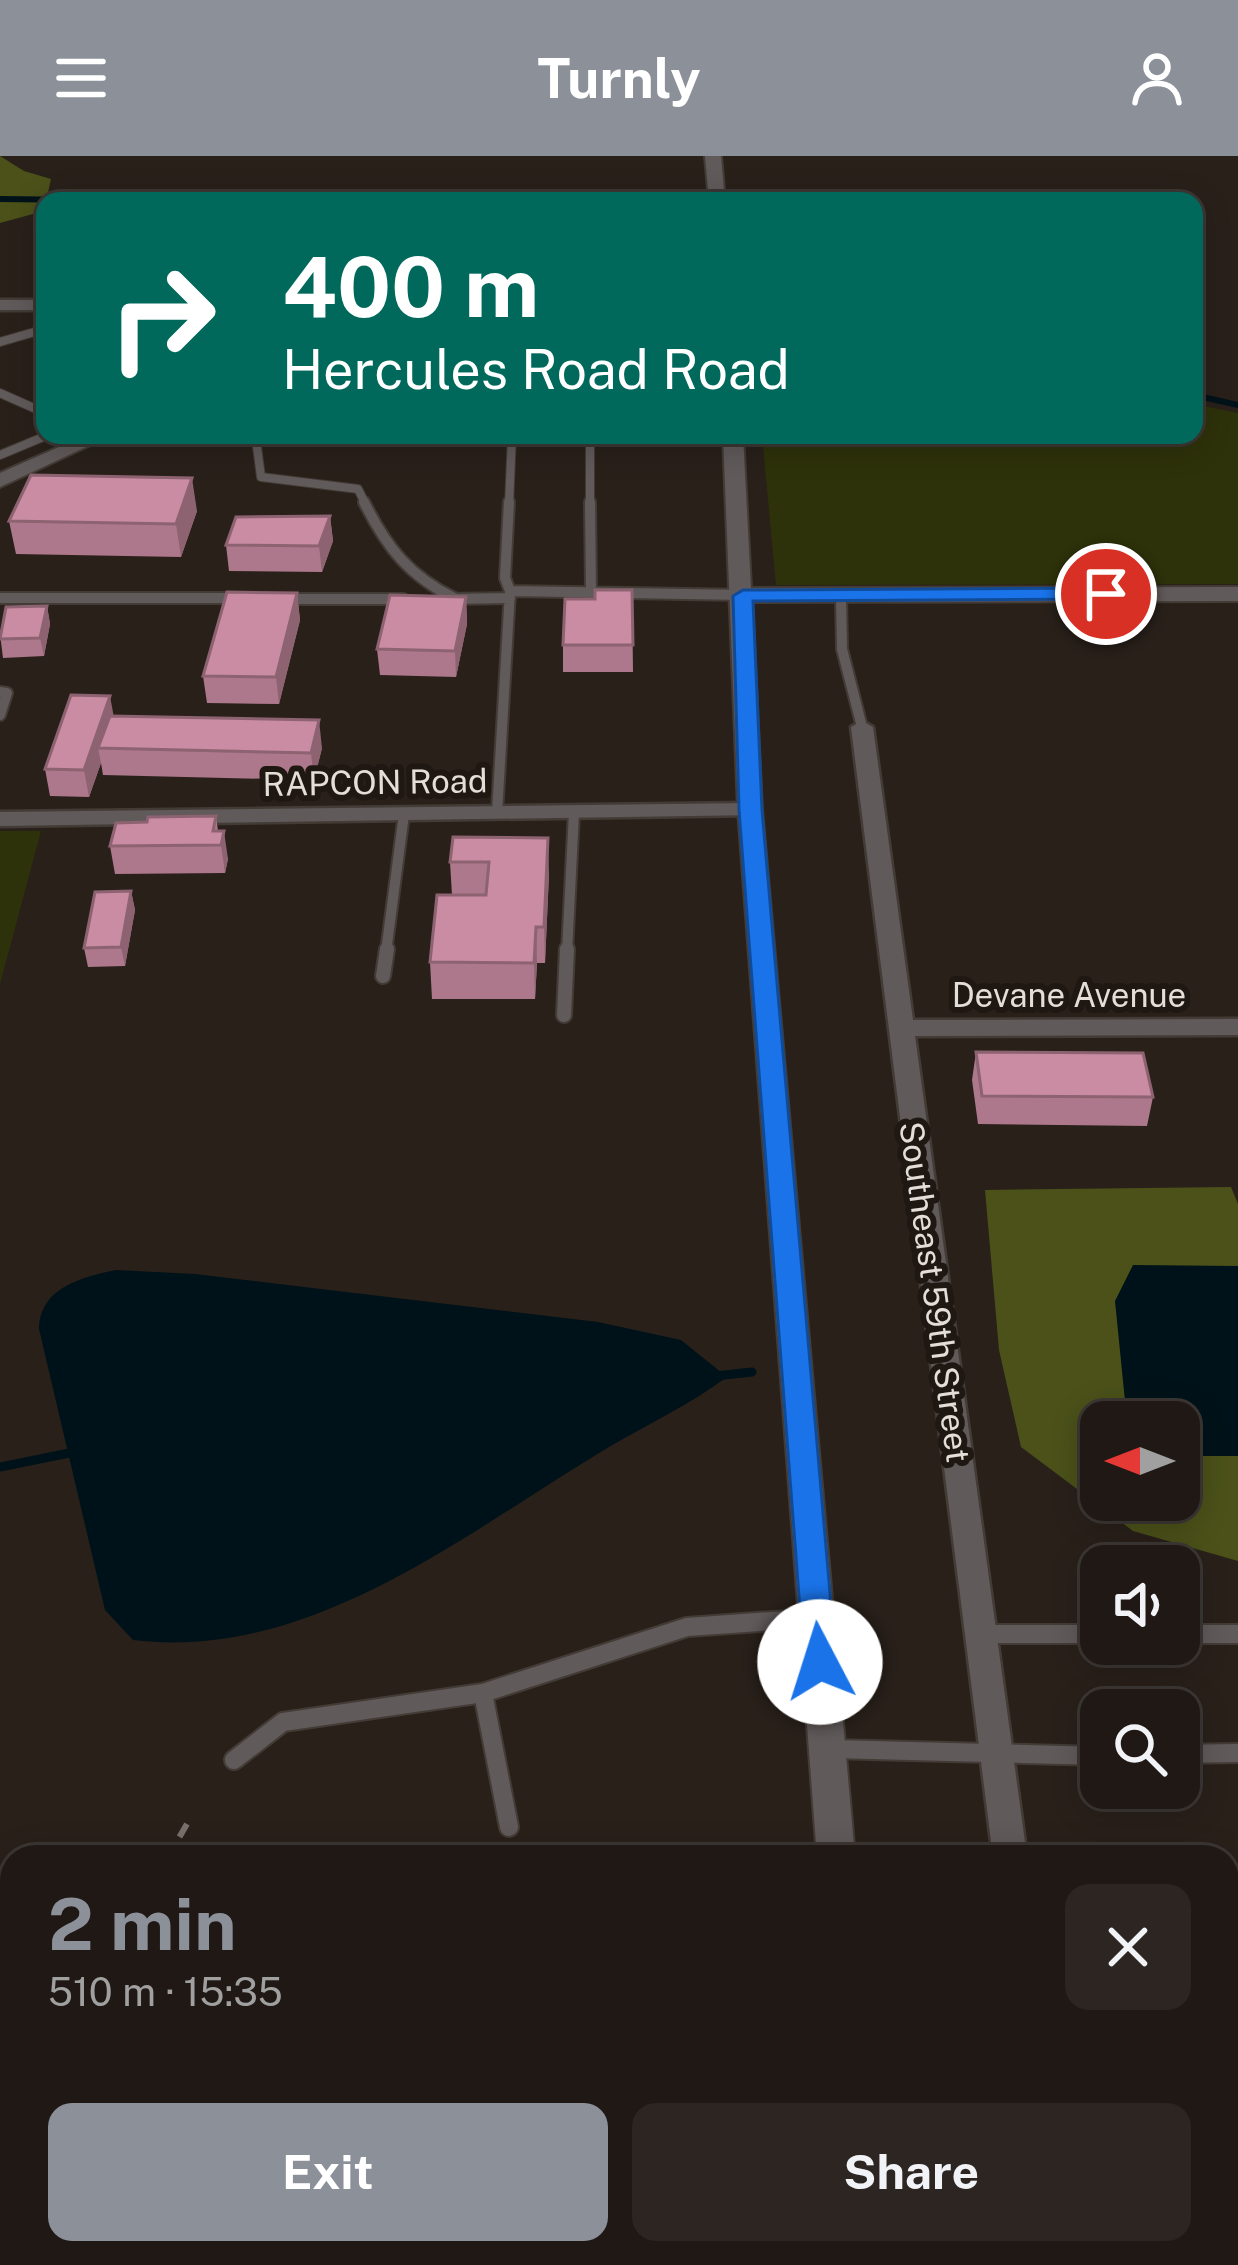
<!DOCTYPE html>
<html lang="en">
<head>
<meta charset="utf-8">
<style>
	:root { --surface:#1f1814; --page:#2c2522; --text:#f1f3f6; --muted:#a1a0a0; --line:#3c3734; --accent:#8c9099 }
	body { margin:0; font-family:"Public Sans",sans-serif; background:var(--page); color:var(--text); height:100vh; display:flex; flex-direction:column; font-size:45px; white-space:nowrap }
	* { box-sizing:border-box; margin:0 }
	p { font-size:39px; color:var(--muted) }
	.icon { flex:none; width:66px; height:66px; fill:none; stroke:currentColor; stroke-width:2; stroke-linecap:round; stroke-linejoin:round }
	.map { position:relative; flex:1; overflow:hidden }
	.panel { position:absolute; left:0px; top:1689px; width:1239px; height:420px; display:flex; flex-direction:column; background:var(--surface); border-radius:36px 36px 0 0; box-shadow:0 6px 30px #0003,0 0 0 3px var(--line) }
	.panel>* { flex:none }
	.hud { position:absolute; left:36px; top:36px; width:1167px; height:252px; border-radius:24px; box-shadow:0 6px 30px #0003,0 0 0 3px var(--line); background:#00695c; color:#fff; overflow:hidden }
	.needle { width:78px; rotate:270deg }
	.fabs { position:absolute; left:1080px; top:1245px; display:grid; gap:24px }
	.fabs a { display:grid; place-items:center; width:120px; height:120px; border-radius:24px; background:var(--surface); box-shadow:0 6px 30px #0003,0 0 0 3px var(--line); font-size:60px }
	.pin { position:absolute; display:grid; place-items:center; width:102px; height:102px; color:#fff; margin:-51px; border:6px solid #fff; border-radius:50%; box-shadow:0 3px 12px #0007 }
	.me { position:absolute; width:132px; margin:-66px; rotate:355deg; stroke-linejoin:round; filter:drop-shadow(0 0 9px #0008) }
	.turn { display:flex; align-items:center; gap:42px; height:252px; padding:0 48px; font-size:54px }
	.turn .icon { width:156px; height:156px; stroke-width:2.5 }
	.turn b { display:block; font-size:84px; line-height:102px }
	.round { display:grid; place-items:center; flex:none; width:126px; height:126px; border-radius:24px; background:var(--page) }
	.overview { display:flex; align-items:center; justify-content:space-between; height:204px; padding:0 48px }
	h1 { font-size:72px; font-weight:700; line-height:90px; color:var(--accent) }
	.button { display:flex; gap:24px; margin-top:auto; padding:24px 48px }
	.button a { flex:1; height:138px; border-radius:24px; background:var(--accent); color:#fff; font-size:48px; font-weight:700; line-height:138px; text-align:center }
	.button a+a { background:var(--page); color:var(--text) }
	header { display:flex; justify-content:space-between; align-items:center; height:156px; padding:0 48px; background:var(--accent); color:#fff; font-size:54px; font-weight:700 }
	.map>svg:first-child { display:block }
</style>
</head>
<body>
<header><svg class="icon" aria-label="menu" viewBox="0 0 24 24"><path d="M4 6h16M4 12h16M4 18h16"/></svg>Turnly<svg class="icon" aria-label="person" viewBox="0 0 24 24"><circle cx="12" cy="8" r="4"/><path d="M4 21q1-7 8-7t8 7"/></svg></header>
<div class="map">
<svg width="1238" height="2109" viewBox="0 0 1238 2109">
	<rect width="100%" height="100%" fill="#29201a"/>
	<path fill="#2e320a" d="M1194 248 1238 257V428L776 429 762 279H1194Z
		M0 675H41L0 828Z"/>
	<path fill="#4b5119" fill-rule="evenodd" d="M0 0 24 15 51 23 44 55 0 67Z
		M1231 1031 1238 1048V1405L1133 1375 1021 1291 999 1194 985 1034ZM1101 1266H1179V1344H1101Z"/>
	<path fill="#001219" d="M1133 1109 1238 1110V1300H1179V1266H1134L1126 1255 1115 1145Z
		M116 1114 195 1118 598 1166 681 1184 727 1221C689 1249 650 1267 609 1291 465 1377 310 1506 133 1484L105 1454 39 1173C40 1131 83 1121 116 1114Z
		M12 1989V2097H132L130 2109H0V1993Z"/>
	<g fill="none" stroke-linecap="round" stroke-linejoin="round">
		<path stroke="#001219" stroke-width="6" d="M0 43 169 45
			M1194 239 1238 249"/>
		<path stroke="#001219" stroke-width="9" d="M715 1220 752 1216
			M0 1311 79 1295"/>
		<defs>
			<path id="service-far3" d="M0 186 45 173
				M0 237 45 257
				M247 279 256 283 261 321 358 333 366 349
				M590 279V349
				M0 299 48 279
				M509 349 512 279"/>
			<path id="service-far2" d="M364 346C387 392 409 420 456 443
				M509 346 505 422 510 435
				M590 346 591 436
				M841 439 842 493 862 571
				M0 442H241
				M281 443H403
				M449 443 510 442
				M0 536 7 537 0 559
				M497 657 510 435 743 439
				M386 796 404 658
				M567 796 574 656"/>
			<path id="service-far1" d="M383 820 387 793
				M564 859 567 793"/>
			<path id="service" d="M980 1478H1101
				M1179 1478H1238
				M483 1537 509 1671
				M832 1593 1101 1600
				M1179 1598 1238 1597
				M234 1604 283 1566 483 1537 687 1471 816 1462
				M874 2103H1175L1177 2109
				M1175 2103 1238 2104"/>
			<path id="minor" d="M0 144H45V154H0Z
				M862 565 873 571 913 864 1238 863V879L915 880 1027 1701H993L851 571Z
				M750 647 761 654 758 659 0 670V656Z
				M1044 2097H1084L1086 2109H1046Z"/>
			<path id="tertiary" d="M705 0H721L725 45H709Z
				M86 279H112L0 331V317Z
				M723 279H743L751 432 1238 431V445L752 446 762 654 855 1701H817L738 654Z
				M846 2097H890L891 2109H847Z"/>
		</defs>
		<use href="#service-far3" stroke="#433b35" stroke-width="10"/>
		<use href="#service-far2" stroke="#433b35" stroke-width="14"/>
		<use href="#service-far1" stroke="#433b35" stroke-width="18"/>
		<use href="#service" stroke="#433b35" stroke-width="22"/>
		<use href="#minor" stroke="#433b35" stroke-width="5"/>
		<use href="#tertiary" stroke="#433b35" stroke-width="4"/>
		<path stroke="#78706a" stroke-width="6" stroke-dasharray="15 8" stroke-linecap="butt" d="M168 1701 187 1668
			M0 1769 12 1772"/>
		<use href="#service-far3" stroke="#615a5a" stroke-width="8"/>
		<use href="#service-far2" stroke="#615a5a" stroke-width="10"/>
		<use href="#service-far1" stroke="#615a5a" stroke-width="14"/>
		<use href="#service" stroke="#615a5a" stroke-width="18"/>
		<use href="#minor" fill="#615a5a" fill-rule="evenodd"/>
		<use href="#tertiary" fill="#615a5a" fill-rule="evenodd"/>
	</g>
	<path fill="#ad788b" d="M197 355 181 401 16 398 9 365Z
		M330 360 333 385 322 416 229 415 226 389Z
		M632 434 633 516H563V489Z
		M297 437 300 464 279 548 207 547 203 520Z
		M466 441 467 468 456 521 380 519 377 493Z
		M47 450 50 468 44 500 3 502 0 478Z
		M114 560 322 592 314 624 103 619 101 607 89 641 50 640 45 613Z
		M216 660 218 675 228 703 225 717 115 718 110 690 147 666Z
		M453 681 549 718 545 807H537L535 843H432L430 806 452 739 450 706Z
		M131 735 135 754 125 810 88 811 84 792Z
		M976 896 1153 941 1147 970 978 968 972 924Z"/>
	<path fill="#8d6271" d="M192 322 197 355 181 401 176 368Z
		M330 360 333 385 322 416 319 390Z
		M297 437 300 464 279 548 276 521Z
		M466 441 467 468 456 521 455 495Z
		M47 450 50 468 44 500 40 482Z
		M110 540 115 567 98 592 101 607 89 641 84 614Z
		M319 564 322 592 314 624 311 597Z
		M224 675 228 703 225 717 221 689Z
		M548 682 549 718 545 807 544 771Z
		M131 735 135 754 125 810 121 791Z
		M536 771 537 807 535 843 534 807Z"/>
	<path fill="#c98ca2" stroke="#8d6271" stroke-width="3" d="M31 319 192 322 176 368 9 365Z
		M330 360 319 390 226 389 236 361Z
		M595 434H632L633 489H563L565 443H595Z
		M227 436 297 437 276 521 203 520Z
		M390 439 466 441 455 495 377 493Z
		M47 450 40 482 0 483 6 451Z
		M71 539 110 540 84 614 45 613Z
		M110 560 319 564 311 597 98 592Z
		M216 660 213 675H224L221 689 110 690 116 667 147 666 148 661Z
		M453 681 548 682 544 771H536L534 807 430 806 437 739H486L489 706H450Z
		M131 735 121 791 84 792 95 736Z
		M976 896 1143 897 1153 941 982 940Z"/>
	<path fill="#1a73e8" stroke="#114b97" stroke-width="3" d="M1106 432 1113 434V443L753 445 762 654 836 1506 831 1515H808L804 1506 739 654 733 440 743 434Z"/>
	<g text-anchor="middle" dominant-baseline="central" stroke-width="12" stroke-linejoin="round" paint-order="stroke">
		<g font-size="33" fill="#e4ded9" stroke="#1f1711">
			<text transform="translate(375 626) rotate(-1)">RAPCON Road</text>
			<text x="1069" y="839">Devane Avenue</text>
			<text transform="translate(935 1136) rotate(82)">Southeast 59th Street</text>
		</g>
	</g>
</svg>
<div class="fabs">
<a><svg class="needle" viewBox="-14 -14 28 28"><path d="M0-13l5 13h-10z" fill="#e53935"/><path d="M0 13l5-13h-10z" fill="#a1a0a0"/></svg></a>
<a><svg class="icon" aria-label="sound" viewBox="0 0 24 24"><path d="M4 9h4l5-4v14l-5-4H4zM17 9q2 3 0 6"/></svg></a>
<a><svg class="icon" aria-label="search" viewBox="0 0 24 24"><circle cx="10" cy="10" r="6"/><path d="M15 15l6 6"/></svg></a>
</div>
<div class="pin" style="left:1106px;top:438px;background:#d93025"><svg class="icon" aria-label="arrive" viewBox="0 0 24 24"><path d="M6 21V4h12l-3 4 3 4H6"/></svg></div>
<svg class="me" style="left:820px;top:1506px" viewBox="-20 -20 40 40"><circle r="19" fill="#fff"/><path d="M0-13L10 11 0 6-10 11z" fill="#1a73e8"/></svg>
<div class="hud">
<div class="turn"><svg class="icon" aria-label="right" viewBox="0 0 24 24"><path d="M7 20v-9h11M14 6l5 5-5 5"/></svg><div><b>400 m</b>Hercules Road Road</div></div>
</div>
<section class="panel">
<div class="overview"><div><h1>2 min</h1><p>510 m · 15:35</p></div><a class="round"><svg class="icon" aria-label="close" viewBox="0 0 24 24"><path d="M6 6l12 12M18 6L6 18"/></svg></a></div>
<div class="button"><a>Exit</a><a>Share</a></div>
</section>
</div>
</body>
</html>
